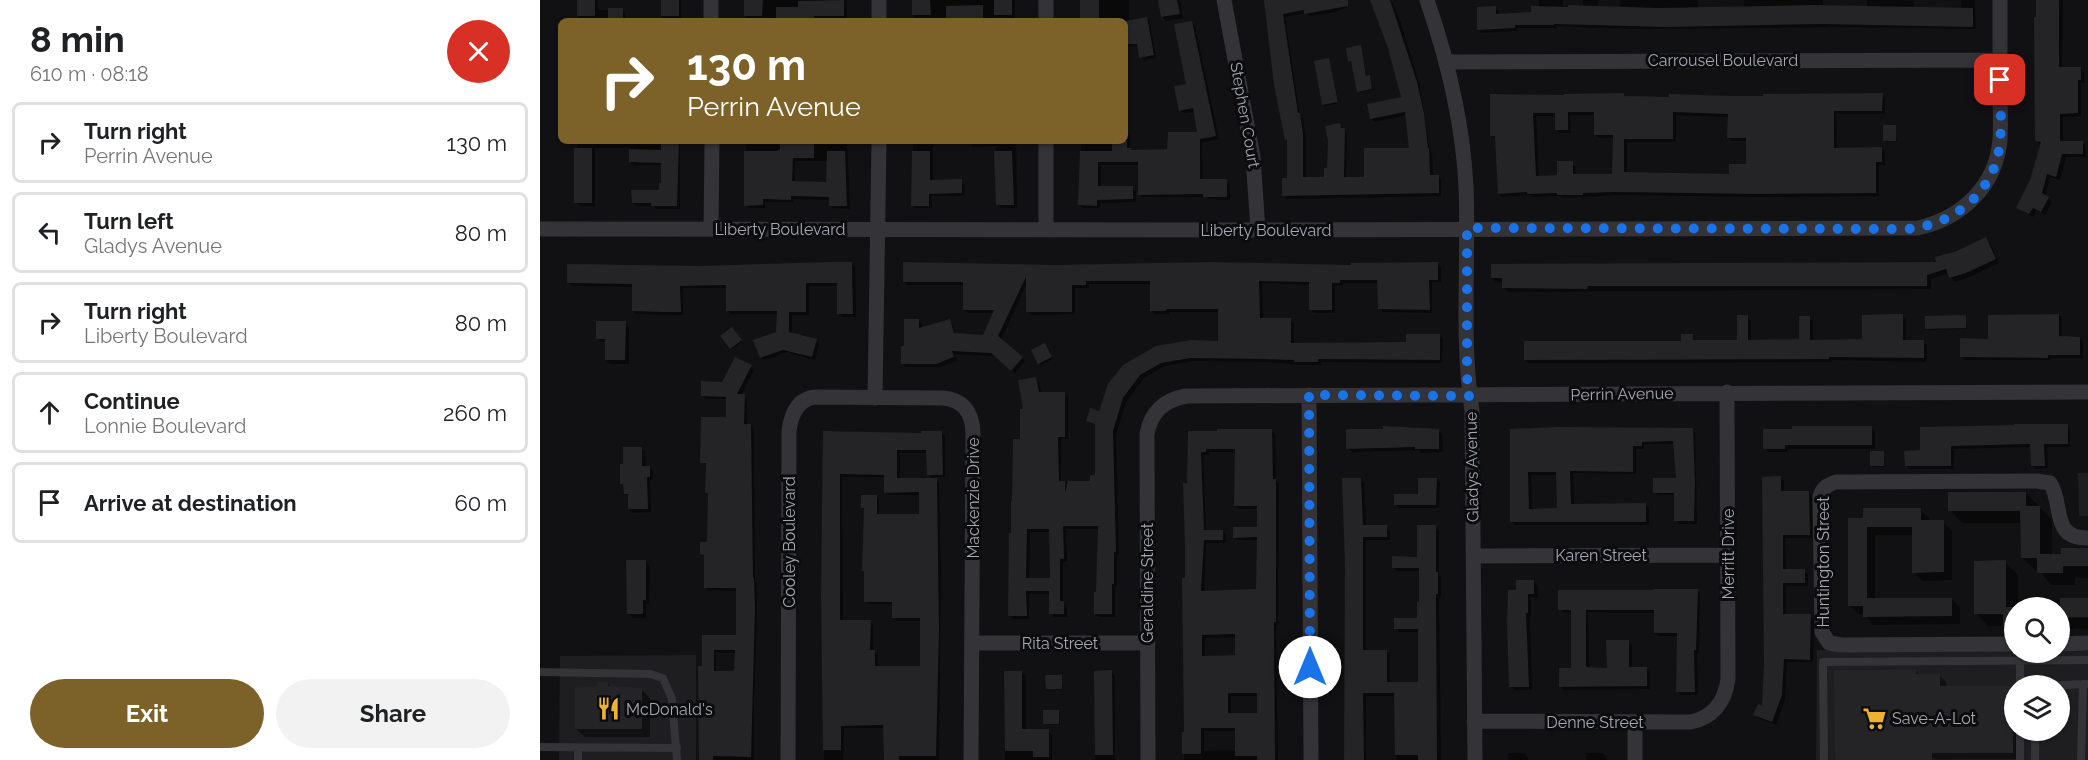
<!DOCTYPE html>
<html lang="en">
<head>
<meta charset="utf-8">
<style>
	:root { --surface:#fff; --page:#f2f2f2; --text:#202124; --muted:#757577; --line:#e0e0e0; --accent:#7c6229 }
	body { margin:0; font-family:Raleway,sans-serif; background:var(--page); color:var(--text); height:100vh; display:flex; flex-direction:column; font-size:22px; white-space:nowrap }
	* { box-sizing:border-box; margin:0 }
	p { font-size:20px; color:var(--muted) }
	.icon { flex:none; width:33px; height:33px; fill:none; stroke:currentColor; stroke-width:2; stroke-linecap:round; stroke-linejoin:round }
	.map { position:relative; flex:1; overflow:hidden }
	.details { display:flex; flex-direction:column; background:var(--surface); width:540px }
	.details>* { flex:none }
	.top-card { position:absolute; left:18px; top:18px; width:570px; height:126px; border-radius:9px; box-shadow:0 2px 4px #0004; background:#7c6229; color:#fff; overflow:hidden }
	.fabs { position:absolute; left:1464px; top:597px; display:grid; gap:12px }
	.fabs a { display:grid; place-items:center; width:66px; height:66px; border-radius:50%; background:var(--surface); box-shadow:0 2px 4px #0004; font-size:30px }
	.pin { position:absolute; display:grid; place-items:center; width:51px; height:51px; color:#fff; margin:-26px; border-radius:12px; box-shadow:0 3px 9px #0006 }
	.me { position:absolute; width:66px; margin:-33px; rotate:0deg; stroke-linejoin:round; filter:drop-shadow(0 0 4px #0008) }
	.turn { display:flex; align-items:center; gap:21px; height:126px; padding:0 30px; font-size:27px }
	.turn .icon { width:78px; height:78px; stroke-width:2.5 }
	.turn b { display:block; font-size:42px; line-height:51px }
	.round { display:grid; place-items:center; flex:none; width:63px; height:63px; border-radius:32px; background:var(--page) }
	.overview { display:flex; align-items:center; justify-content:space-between; height:102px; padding:0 30px }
	h1 { font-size:36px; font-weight:700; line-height:45px }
	.button { display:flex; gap:12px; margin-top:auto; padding:12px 30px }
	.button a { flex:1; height:69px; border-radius:36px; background:var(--accent); color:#fff; font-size:24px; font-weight:700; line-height:69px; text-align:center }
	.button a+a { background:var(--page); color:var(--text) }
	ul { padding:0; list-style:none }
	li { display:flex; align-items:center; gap:18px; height:81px; margin:0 12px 9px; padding:0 18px; border:3px solid var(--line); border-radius:9px }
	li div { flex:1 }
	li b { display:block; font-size:22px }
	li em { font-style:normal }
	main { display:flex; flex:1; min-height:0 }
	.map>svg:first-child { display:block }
</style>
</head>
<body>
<main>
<section class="details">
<div class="overview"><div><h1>8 min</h1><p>610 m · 08:18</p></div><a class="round" style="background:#d93025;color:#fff"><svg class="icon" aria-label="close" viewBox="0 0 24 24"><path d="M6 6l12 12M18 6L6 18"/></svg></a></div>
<ul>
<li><svg class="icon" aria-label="right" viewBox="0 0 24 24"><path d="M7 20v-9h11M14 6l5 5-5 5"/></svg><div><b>Turn right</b><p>Perrin Avenue</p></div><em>130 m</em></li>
<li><svg class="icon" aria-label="left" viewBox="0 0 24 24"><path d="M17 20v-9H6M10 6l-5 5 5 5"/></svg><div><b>Turn left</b><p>Gladys Avenue</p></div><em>80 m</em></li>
<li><svg class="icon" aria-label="right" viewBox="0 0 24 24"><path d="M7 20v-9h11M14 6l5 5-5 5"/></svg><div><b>Turn right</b><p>Liberty Boulevard</p></div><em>80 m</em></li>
<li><svg class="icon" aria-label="ahead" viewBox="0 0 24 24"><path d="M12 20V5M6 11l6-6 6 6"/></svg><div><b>Continue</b><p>Lonnie Boulevard</p></div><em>260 m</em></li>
<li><svg class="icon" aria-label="arrive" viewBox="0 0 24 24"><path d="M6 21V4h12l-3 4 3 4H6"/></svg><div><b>Arrive at destination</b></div><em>60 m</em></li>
</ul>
<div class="button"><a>Exit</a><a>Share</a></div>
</section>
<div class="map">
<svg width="1548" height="760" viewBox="0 0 1548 760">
	<rect width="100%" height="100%" fill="#111113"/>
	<path fill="#1e1d20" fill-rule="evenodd" d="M1538 473H1548V516H1539Z
		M1277 650 1474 651V652L1548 651V760H1276ZM1474 686H1520V730H1474Z
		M156 655V760H19L20 656Z"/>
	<path fill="#0007" fill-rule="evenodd" d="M39 0H58V10H82L85 13V21H39Z
		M122 0H141V21H122Z
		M206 0H307V21H206Z
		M373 0H475V21H374Z
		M542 0H589V21L606 18 610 22 616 58 604 60 601 57 599 46H585V21H542Z
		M620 0H640L643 18 626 21 622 17Z
		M726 0H804L807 7 795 12 769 16 766 13 745 17 760 116 763 118 766 138V178H785L800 125 807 133 806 179 826 178 871 150 867 115 835 122 831 119 863 98 841 23 831 0H851L861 23 880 86 890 151 892 153 893 176H898L901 179V196L747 199 744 195 749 180V141L747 139Z
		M999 0H1023V6L1043 7V0H1058V8H1080V0H1158V9L1204 7V0H1283V7L1327 8V0H1373L1374 9 1421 8V0H1435L1436 29 1318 27 1100 29 1017 26V28H977V31L941 33 938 29 956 8 959 11V15L992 14 999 8Z
		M1497 0H1523L1522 68H1541L1544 72V83H1541V116L1523 117V142H1542L1546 146V157H1526L1520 180 1510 177 1505 197 1512 202 1505 215 1497 210 1493 217 1478 208 1492 180 1501 145 1496 141Z
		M651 23 655 26 679 139 662 142 663 181H686L690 184V200L668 199 666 197H603L599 194 600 165H561V188L592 187 596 191V202L560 203V208H543L540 205 541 141H585V132L587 133 590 136V149L592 151H629L658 133 655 112 644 113 640 110 648 85Z
		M820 47 827 77 831 78 833 90 820 93 813 62 809 61Z
		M789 60 799 103 785 106 783 104Z
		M951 95 1026 97 1083 95 1086 98H1191L1342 95 1345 98V114H1296L1297 149 1341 148 1345 152V165H1339V196L1225 197 1080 195 1022 198 1020 196 992 197 991 195 962 197 959 194 957 139 951 135ZM1030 115H1055V134L1059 138H1075L1074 176H1036L1035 166 1032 163 1019 176 999 177 996 116H1016L1017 129 1020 133H1031ZM1136 115 1189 117V138L1192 141H1208V165L1190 175 1087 174V142H1136Z
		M1355 127 1357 141 1346 142 1344 140Z
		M37 141H140V209H116L113 206H96L93 203 120 191 123 185 122 165H94L90 162V148H55V206H39L36 202Z
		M206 141H307L310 209 293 208 290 205V200L253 199V202H225V208H209L206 205ZM255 161H288V183H255Z
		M373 141H393V181H421L424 184 425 196H392V208H376L372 205Z
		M430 141H476L477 208H461L457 204 456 146 433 147Z
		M1446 239 1450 243 1459 263 1430 277 1414 282 1409 273 1391 279V289L968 292 964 288V282H956L952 278 1398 263Z
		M312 264 315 267 316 317H302L299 313V286H269V315H252V334L276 341 279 344 275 360 247 352 224 360 221 357 238 333V314H191L188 311V288H143V315L96 314 93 311V287L32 286 29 283 161 267Z
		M898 264 901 267V282H892V313L843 312 840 309 839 283H803V286L795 285V313H774L771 309V285L722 283 723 319H750L754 323V344H867L899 336 903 339 902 363 781 362V365H759L728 362 654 361 625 366 604 378 586 402 576 435 579 555H577V587H575V617H559L555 614 558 594 559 529H526L527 562H523V602L527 606V617H514L511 613V594H489V619H473L470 615 472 535 485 410 496 378 499 382 501 393 524 394 528 397V439H521V483L528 487 551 483 556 477 557 426 548 421 560 413 584 366 680 343V312H629V314H615L611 311V284H549V288H535V314L491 315 488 311 487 283 461 340 485 361 475 373 456 356 414 354 417 361 400 367H366L362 364 365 348 378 320 382 324V329L409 321 413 325 416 335 444 336 454 313H428L424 310V285H368L364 282 515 267H812ZM490 532H511V580H489Z
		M1519 315 1522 319V338H1540L1543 342V358H1511V360H1425L1421 356 1449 340Z
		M1363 316 1366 320V341H1383L1387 345V362L1292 360V362L989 363 985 360 1143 342 1152 335 1156 342H1199L1208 317 1211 321V341H1261L1270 318 1273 321V341L1323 340Z
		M1425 317 1427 329 1388 330 1387 329Z
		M85 323 89 327V364H70L66 360 67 342H61L57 338Z
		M192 329 202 342 192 349 182 337Z
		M506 346 512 359 501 365 499 363Z
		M211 367 214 370 201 396H204L207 399V426H211L214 429 215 581 217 583V613L214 699V760H160L163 636 197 637V591L168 590 165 587 166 558 162 554 168 543 169 495 167 492V465L162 462 188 419V399H166L163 396ZM176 652 196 653V673L176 672Z
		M1527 426 1530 429V447H1507L1508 468 1496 469 1492 465V447L1414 449V469H1370L1366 465 1381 452V429Z
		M1331 427 1335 431V449H1248V452H1228L1225 448Z
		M1152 429 1155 433 1157 524H1139L1136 520V495H1118L1114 492 1137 480 1135 444H1104V449H1096V474L1033 473 1034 505H1105L1109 508V525H975L971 522V430ZM991 475H1018V510H992Z
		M731 430 735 434 736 481 739 484 738 625H736L738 760H644V733H646L649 433ZM669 452H696V505L699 509 719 508V529L695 537 698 540H719L718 590 664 593 666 543H686V535L683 531H666L663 455H669ZM697 637V657H665V638ZM691 696H718V715H691ZM664 731H697V750L664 751Z
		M898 430 902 434 903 452 881 453 879 450 812 452 808 448Z
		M285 433 382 435 401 433 405 436V477H394L399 483 401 582 399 760H344L345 728H304L303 760H284L282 595ZM360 453H388V474L394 480H360ZM302 477H345V492L348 495H380V515H339V500L336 497 322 508 325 511V601L329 604H354V618L357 621H382L381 667 338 668V655L333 652V625L330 621H303Z
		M101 448 105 452 106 467H109L113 471V480H110L111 512 93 513 89 509V497L85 493V487L82 484Z
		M1343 452 1345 467H1333L1332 466Z
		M1241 478 1244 481V493L1269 492 1272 496V538H1245L1246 571H1264L1268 574V586H1246V615L1270 616 1274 619 1273 662H1247L1245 699 1236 725 1218 718 1215 715 1224 708Z
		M896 479 900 483 899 508H859L855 504 879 495Z
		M821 480 824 483 826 527H846L850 531V540H826V651H846L850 655V683H880L879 632H859L855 628 878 619 881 603 880 571H857L853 567 879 558 895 527 899 530V575L901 577V597H899L901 760H856V696H826V760H806Z
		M1486 493 1512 520V555H1522L1548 549V578H1535V585H1511L1499 570H1495L1482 558V523H1422L1410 510Z
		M1380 510 1389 518V522H1403L1412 531V580L1382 581 1374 572 1373 535H1335V599H1412L1420 608V624L1333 625 1325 614H1318L1310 606 1324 519Z
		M106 562 110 566 109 604H106V618H93L89 614Z
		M1465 562 1478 575V608H1474V636L1464 626H1448L1436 613Z
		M994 582 998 586V598L991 597V617H990L992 690H975L971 686 978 591Z
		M1157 590 1160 594 1159 653H1157L1158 695H1141L1137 691 1138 636H1119L1115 633 1116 613 1048 612 1049 669H1068L1088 642 1092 645V668H1106L1110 672V689L1024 690 1021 686 1033 669V613L1023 612 1020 609Z
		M1515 600H1548V615H1526V618H1548V629H1528V639H1520V608H1515Z
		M1376 671 1379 675H1399L1406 682V687H1472L1474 689V730H1479V759L1296 760Z
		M555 672H571L575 676V760H555Z
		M466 673H482L486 676V731H508L512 735V760H465Z
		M521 676 523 690 507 689Z
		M68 684 71 687 101 689 110 698V737H45L36 729 59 687Z
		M519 712 520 725 505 724Z
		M968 753H985L989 760H968Z
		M1046 753H1063L1067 760H1046Z"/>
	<path fill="#242427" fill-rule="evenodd" d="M37 0H55V16H37Z
		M121 0H139V16H121Z
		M204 0H223L222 16H204Z
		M304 0V16H274V20H236V7H258V1Z
		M372 0H390L391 15H372Z
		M454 0H472V15H454Z
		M540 0H559V21H540Z
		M618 0H637L640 14 621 17Z
		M724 0H808V6L764 14V10L743 14 758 113H760L763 134V177H784V168H787L788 141 785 126 800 123 801 128H805L804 177H824V148H869L865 112 830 119 827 104 861 97 848 48 830 0H850L877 82 884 113 888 148H889L890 175H899V193L742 196V178H747V139L745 140 734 85Z
		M1496 0H1519V67H1541V80H1538V113L1520 114V141H1543V154H1522L1516 177 1507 174 1502 193 1509 197 1501 212 1493 208 1489 214 1476 208 1490 180 1501 142 1495 141 1494 17H1496Z
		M443 5V19L406 20V6Z
		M1028 5 1118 8 1274 5 1433 8V27L1282 24 1127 27 1014 24V25H975V28L937 30V7L956 6V14L991 12V6L1028 7Z
		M68 8H83V21H68Z
		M607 17 614 55 599 58 597 44H585V21Z
		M652 21 676 136 660 139V179H687V197H663V194L598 195V162H558V186H593V199L557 200V206L538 205 540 151H572V141H587V148H591V150L627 149 628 132H657L653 108 639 111 634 86 646 84 634 24Z
		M821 45 826 76 830 75 832 89 817 92 811 61 808 62 806 48Z
		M789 58 798 102 782 105 774 61Z
		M1084 93V96L1129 97V94L1191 96H1223V94L1343 93 1342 111H1294V148L1342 147V162H1336V193L1221 194 1075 192 1043 193V195H1017V193L987 194V192L958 194 955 136H950V94L1024 95V94ZM1028 112H1054V135H1073L1072 174H1033V161H1017V175L996 176 993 113H1015V130H1028ZM1133 112 1188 114 1187 138H1206V164H1189V174L1084 172V139H1133Z
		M1343 125H1356V141H1343Z
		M121 141H139L137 206H111V203H92L91 190H119V183H121V163L89 162V149L121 150Z
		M240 141H274V158H253L252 181 286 182 287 151H305L307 206H289V197L251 196V200L223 199V205L204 206V151H237L240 149Z
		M34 148H52V203H34Z
		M372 151H390V180L422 179V193L389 194V206H371Z
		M454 151H472L474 205H456Z
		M1446 237 1456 259 1426 273 1409 278 1406 269 1387 275V286H1048L1047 289 962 288V278H951V264L1396 262 1395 257 1417 251Z
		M289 262H312L313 314H297V283H266V312H249V332L277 339 272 357 243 350 220 358 213 340 236 332 237 311H186V285L140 286 141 312H125L92 311V284L27 283V264L161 266Z
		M363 262 515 265 670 262 811 265V263L898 262V280H889L890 310 838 309 837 280H800V283H792V310H769V282L719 281 720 318H751V343L866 342V334H900V360L778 359V362H754V360L723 359 650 358 621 363 600 375 583 398 573 431 576 552H574V584H572V614H554V592H556L558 526H523L524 559H520V601H524V614H509V591H486L487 616H468L469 533H471V501H472L473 439H480V409H483L478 380 496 377 499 392H525V437H518L519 481H525V493L528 481H550V475H555V424L546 421 550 408 559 411 568 384 583 365 616 346 652 340 678 341V309H626V311H610V281H546V285H532V312H486V277L458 336 483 357 471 371 451 353 412 351 414 357 396 364H361V346H364V319H379V328L410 319 414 333 443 335 454 310H423V282H363ZM487 529H509L510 578H486Z
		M1352 314H1363V340H1384V358L1289 357V359L984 360V341H1141V334H1153V340H1197V315H1208V340L1259 339V316H1270V340L1322 339V315Z
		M1519 314V336L1540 337V355H1508V358L1420 357V338L1448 339V315Z
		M1426 315V328L1385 329V316Z
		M56 321H86L85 360H65V339H56Z
		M192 327 202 340 190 349 180 336Z
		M505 343 512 357 498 364 491 350Z
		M195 357 212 365 197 394H205L204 424H211L213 578H214L215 609 211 757 173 756V760H159L158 666H162V635H196V588H164V555L160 554V542H167L168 493H165L166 463H160L161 417H186V397L161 396V381L182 382ZM174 650H195L194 671H174Z
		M1474 424H1528V444H1504L1505 466H1491L1490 444 1411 446V466H1365L1364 451 1380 450V427L1474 425Z
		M843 426 899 429V449H875V447L806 449V429H843Z
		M1252 426H1332V445H1245V449H1223V429H1252Z
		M1017 427 1153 428 1155 483 1154 521H1134V493H1113V478H1136L1133 441 1102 442V446H1093V472L1030 471 1031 504 1106 503V522H970V429ZM988 472H1016L1017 508 989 509Z
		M677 429H732L733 479H736V622H734L735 760H717V756H695V728H661V754H642V732H644L642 578H645V547L643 483H647L648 431H677ZM666 449H695L694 506H717V527H693V538L717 537 716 589 661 591 664 540H683V530H664L661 452H666ZM695 634V655L662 656V635ZM688 693H717V713H688Z
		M283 431 381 433V431H402L403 475H387L386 450H357V478H397L399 632 396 756H359V760H344L343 725 301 726V750H283L281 595ZM300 474 344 475V493L379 492V514H337V495H321V508H324L322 571H324V602H352V618H380V666H335V650H330L331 620H300Z
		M83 447H102V466H110V477H107L108 509H88V494H84L83 484H80V464H83Z
		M1330 451H1344V466H1330Z
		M1241 476V491H1269L1270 535H1243V569H1265V583H1243V614H1271L1270 660 1244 659 1242 695 1232 722 1213 715 1218 704 1222 706 1224 664 1222 477Z
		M802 478H821L823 525H847V537H823V650H847V682H878V629H854V618H877V602H879V568H852V556L877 557V525H896V572H898V594H896L897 760H878V755H855L854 693H823L824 760H804L805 563Z
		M878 478H897L896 505H854V494H878Z
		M1408 492H1486V506H1500V554H1521V548H1548V566H1523V573H1497V558H1481L1480 511H1408Z
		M1323 508H1381V520H1404V572L1372 573V527H1327V598H1412V616L1323 617V606H1308V518H1323Z
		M86 560H106V600H103V614H87Z
		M1466 560V607H1474V627H1463V614H1434V561Z
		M976 580H994V594H988V613H986L989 687H969L967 625 968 590H976Z
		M1113 589H1158L1156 650H1154L1155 692H1136L1137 633H1114V610H1046V667L1067 668 1066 640H1089V667H1107V686L1019 687V668H1031V610H1018V590H1113Z
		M1520 598H1548V617H1520Z
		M572 670 573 755H555L554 671Z
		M1294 670H1376V674H1400V686H1473V753H1392V760H1295Z
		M464 671H482V729H509V757H493V751H465Z
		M505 675H522V689H506Z
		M57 682H68V686L102 688V729H35V688L57 686Z
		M503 710H519V724H503Z"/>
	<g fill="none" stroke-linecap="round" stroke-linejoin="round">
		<path stroke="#333338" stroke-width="8" d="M0 672 110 674 123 678 132 699 137 760
			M1480 686V660
			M1499 686 1548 684
			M0 747 137 748
			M38 748V760
			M1284 760 1283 662 1548 660
			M1480 760V730
			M1495 760V730
			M1541 760 1543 684"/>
		<path stroke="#333338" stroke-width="15" d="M171 0V21
			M339 0V21
			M684 0 713 157 718 230
			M887 0C908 61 923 122 926 187 929 262 921 337 932 411L935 760
			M506 21V0
			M907 62 1460 60
			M506 141V230
			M0 229 718 230 1378 228C1422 218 1456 186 1460 140 1461 123 1460 105 1460 88 1460 59 1460 29 1460 0
			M171 229 172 141
			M769 395 771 760
			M335 398 339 141
			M933 556 1188 555
			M432 643H608
			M1474 644 1301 645 1289 643 1282 632 1280 497C1282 488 1287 485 1296 482L1497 481 1510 483C1524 503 1510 539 1548 538
			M1520 644 1548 643
			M934 721 1151 722C1174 717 1185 701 1188 679L1187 392
			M1095 722V760
			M248 760 249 431C251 415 257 399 275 397L403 398C424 400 432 413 433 432L431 760
			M608 760 607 434C611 412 624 400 646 396L1548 392"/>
	</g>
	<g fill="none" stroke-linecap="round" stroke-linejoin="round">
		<path stroke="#1a73e8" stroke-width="10" stroke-dasharray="0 18" d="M770 667 769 395 930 396 927 378V228L1366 229C1409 226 1448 198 1458 155 1463 131 1460 104 1460 80"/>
	</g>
	<defs>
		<symbol id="restaurant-bare" viewBox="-9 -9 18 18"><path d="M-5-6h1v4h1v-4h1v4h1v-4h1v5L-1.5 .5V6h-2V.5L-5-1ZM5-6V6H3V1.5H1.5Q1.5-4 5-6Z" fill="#edb22f" stroke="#0c0c0e" stroke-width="2.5" paint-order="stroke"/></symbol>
		<symbol id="supermarket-bare" viewBox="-9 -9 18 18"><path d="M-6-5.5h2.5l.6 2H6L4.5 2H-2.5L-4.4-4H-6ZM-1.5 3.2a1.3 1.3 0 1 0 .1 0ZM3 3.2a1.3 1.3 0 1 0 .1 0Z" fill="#edb22f" stroke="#0c0c0e" stroke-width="2.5" paint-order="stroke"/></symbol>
	</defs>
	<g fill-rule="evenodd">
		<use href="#restaurant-bare" x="52" y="692" width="33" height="33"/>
		<use href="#supermarket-bare" x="1318" y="702" width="33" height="33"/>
	</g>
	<g text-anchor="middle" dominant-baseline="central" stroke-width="6" stroke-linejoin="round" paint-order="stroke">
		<g font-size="16" fill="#a3a8b3" stroke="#0c0c0e">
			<text x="1183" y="60">Carrousel Boulevard</text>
			<text transform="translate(705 115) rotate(80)">Stephen Court</text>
			<text x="240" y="229">Liberty Boulevard</text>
			<text x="726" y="230">Liberty Boulevard</text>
			<text transform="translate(1082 394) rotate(-1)">Perrin Avenue</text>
			<text transform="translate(932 467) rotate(-91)">Gladys Avenue</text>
			<text transform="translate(433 498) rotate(-90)">Mackenzie Drive</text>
			<text transform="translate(249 542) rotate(-90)">Cooley Boulevard</text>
			<text transform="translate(1188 554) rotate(-90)">Merritt Drive</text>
			<text x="1061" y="555">Karen Street</text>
			<text transform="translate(1283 562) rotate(-90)">Huntington Street</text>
			<text transform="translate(607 583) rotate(-90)">Geraldine Street</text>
			<text x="520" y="643">Rita Street</text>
			<text x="1055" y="722">Denne Street</text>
		</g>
		<g font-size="16" fill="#a3a8b3" stroke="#0c0c0e" text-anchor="start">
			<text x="86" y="709">McDonald's</text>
			<text x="1352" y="718">Save-A-Lot</text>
		</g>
	</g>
</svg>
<div class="fabs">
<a><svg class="icon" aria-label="search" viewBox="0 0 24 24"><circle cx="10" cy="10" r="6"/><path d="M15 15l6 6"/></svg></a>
<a><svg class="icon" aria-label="layers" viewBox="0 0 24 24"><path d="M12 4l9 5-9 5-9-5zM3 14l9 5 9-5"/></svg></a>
</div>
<div class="pin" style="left:1460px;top:80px;background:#d93025"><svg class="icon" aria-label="arrive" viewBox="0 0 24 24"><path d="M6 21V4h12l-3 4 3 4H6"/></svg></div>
<svg class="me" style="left:770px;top:667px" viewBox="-20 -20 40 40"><circle r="19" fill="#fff"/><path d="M0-13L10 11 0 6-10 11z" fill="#1a73e8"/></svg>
<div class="top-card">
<div class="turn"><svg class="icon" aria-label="right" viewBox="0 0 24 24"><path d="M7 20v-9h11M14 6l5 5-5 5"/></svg><div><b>130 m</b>Perrin Avenue</div></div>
</div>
</div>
</main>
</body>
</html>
